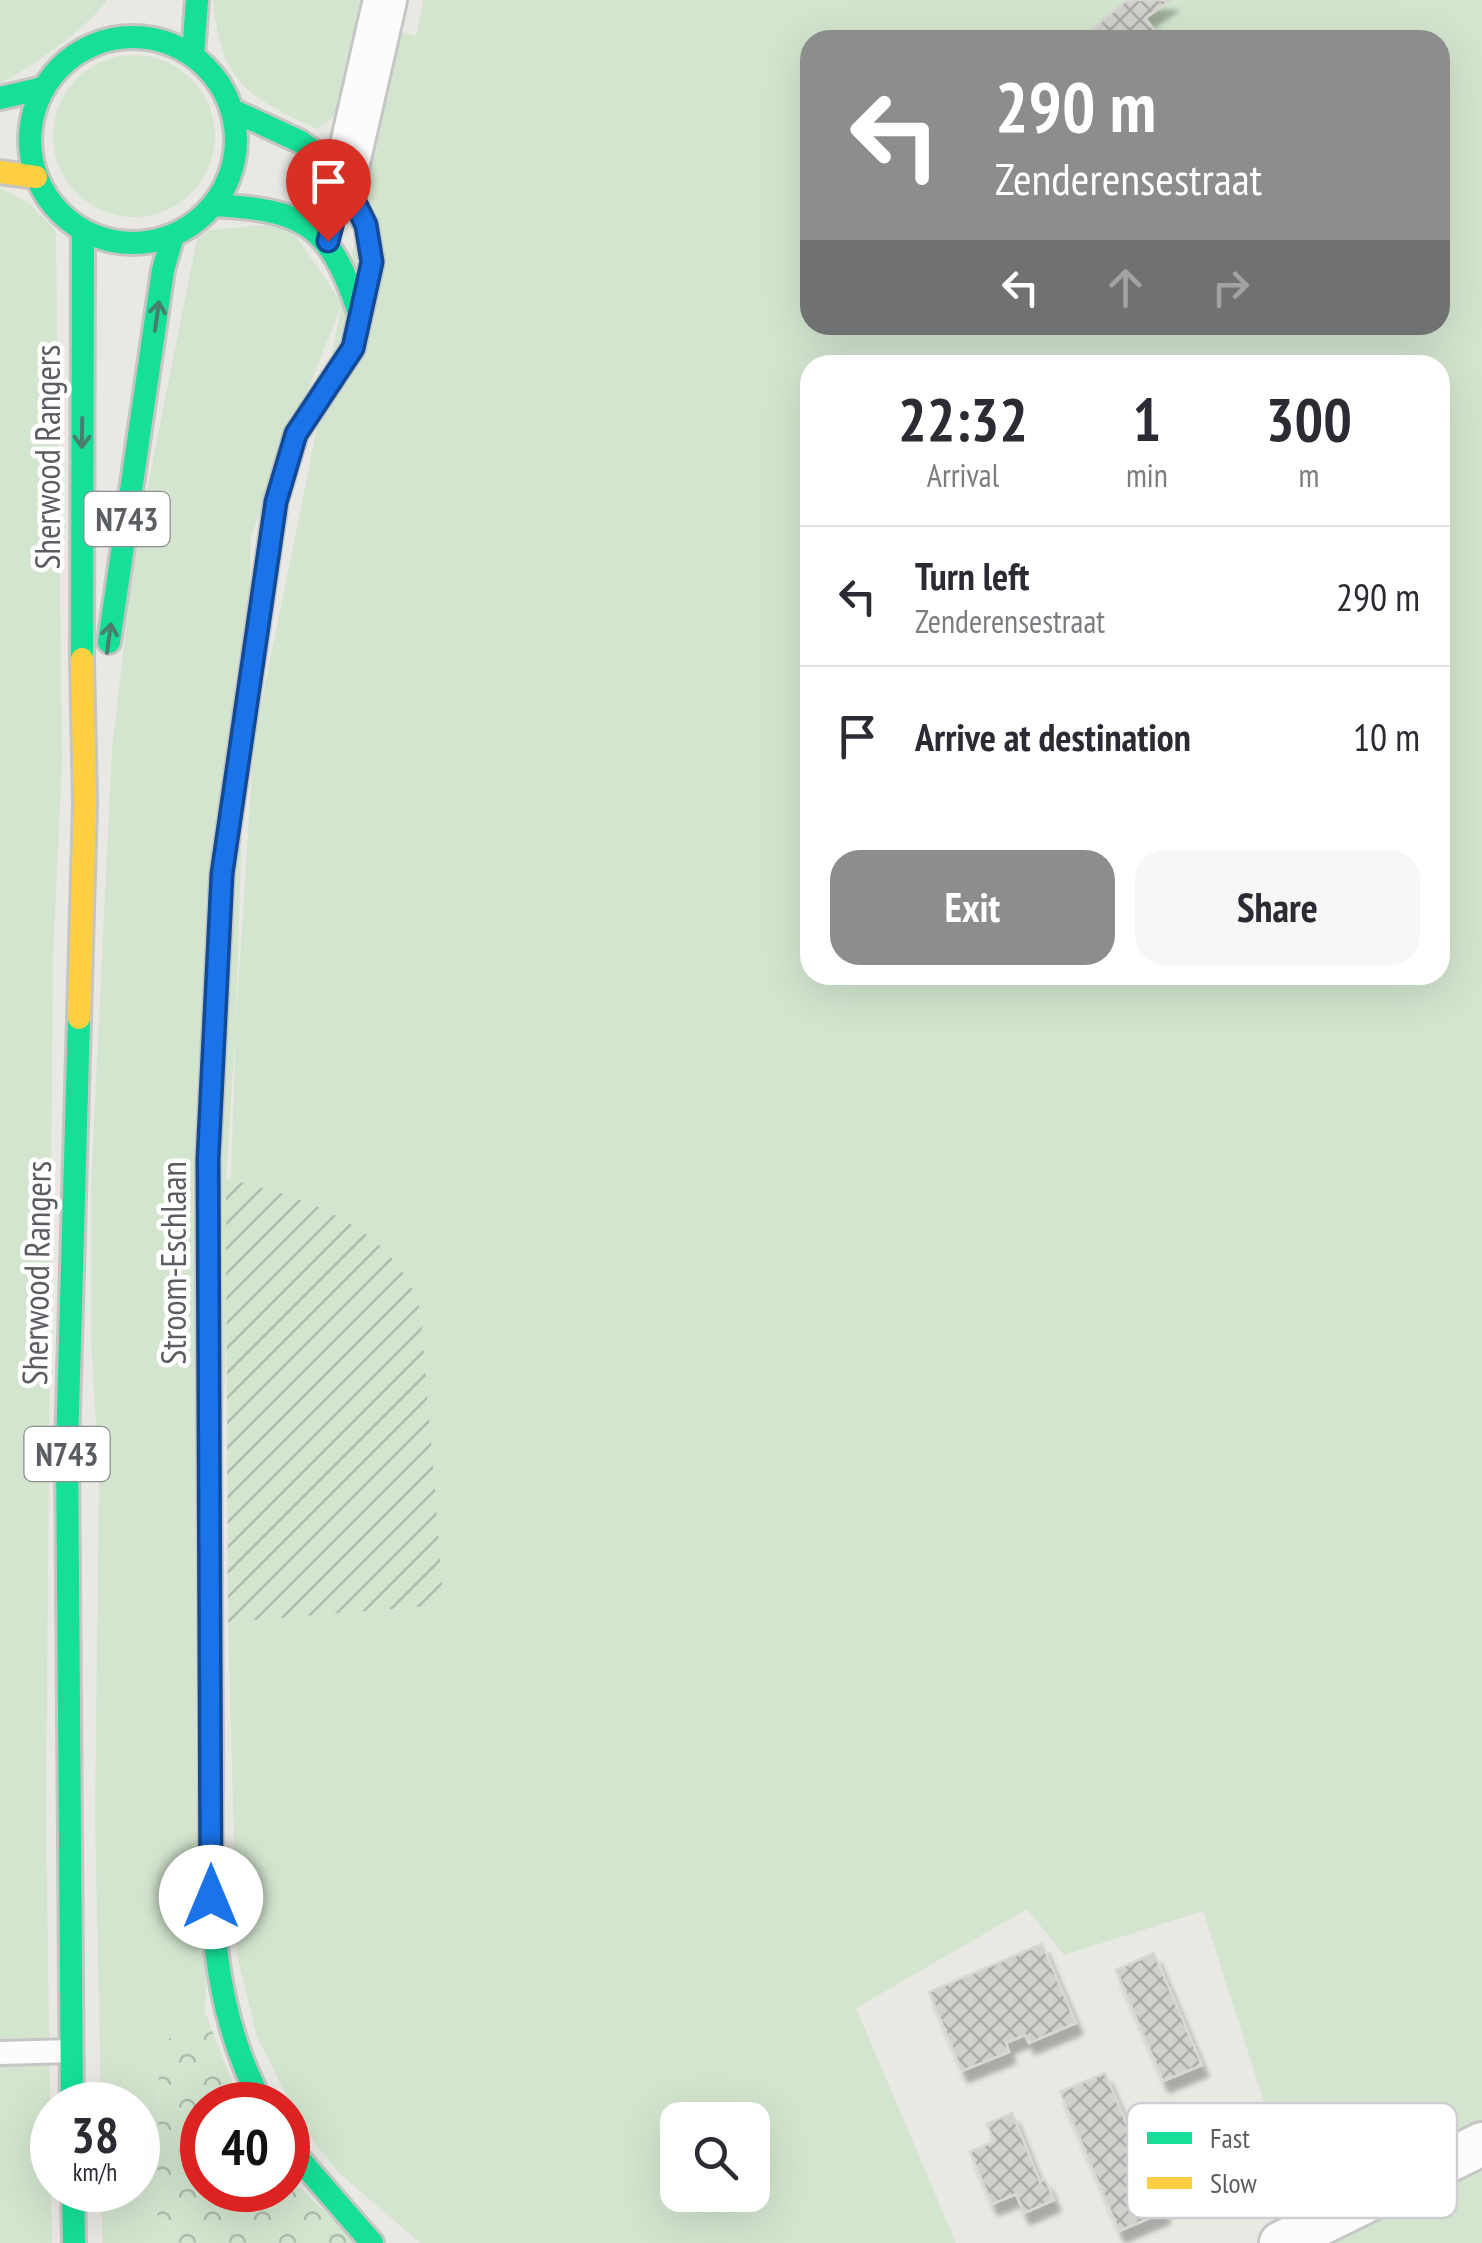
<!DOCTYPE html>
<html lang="en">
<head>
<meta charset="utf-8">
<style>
	:root { --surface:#fff; --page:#f7f7f7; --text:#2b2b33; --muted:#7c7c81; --line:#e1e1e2; --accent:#8c8e8e }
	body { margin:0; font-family:"PT Sans Narrow",sans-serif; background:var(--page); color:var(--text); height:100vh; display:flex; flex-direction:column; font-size:38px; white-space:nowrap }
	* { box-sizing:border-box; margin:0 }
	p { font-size:32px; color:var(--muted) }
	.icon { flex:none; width:55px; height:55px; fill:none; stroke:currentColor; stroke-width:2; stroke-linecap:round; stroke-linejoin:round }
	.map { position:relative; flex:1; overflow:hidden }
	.side { position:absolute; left:800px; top:355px; width:650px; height:630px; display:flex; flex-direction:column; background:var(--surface); border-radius:30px; box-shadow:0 10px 40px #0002 }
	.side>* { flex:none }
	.top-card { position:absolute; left:800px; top:30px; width:650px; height:305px; border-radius:30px; box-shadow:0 10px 40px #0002; background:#8c8e8e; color:#fff; overflow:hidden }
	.fabs { position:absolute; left:660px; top:2102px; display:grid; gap:20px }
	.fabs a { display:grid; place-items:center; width:110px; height:110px; border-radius:20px; background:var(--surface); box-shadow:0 10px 40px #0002; font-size:50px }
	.speed { position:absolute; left:30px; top:2082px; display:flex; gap:20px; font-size:50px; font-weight:700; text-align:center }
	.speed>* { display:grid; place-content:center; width:130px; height:130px; border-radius:50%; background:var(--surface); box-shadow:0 10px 40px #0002; line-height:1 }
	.speed small { font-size:25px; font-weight:400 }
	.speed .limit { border:15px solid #d22; background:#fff; color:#111 }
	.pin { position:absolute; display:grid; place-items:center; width:85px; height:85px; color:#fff; margin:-102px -42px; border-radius:50% 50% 50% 0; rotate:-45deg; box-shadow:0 0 10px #0007 }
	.pin .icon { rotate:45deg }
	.me { position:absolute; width:110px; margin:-55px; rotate:0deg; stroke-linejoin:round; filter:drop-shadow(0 0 8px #0008) }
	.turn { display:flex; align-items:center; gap:35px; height:210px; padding:0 30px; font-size:45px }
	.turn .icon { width:130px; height:130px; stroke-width:2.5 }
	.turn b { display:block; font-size:70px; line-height:85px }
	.lanes { display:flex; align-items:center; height:95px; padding:0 30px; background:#0003; justify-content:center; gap:50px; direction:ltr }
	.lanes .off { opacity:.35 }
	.eta { display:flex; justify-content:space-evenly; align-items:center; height:170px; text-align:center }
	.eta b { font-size:60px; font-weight:700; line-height:70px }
	.primary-button { display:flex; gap:20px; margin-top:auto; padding:20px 30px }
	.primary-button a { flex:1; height:115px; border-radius:30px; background:var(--accent); color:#fff; font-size:40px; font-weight:700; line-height:115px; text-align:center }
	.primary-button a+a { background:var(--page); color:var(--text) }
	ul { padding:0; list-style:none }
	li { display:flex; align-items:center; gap:30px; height:140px; padding:0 30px; border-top:2px solid var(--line) }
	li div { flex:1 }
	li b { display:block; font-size:38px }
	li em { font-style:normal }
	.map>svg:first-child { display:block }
</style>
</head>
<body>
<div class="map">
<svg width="1482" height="2243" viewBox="0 0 1482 2243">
	<defs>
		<pattern id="forest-crowns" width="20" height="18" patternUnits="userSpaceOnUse" patternTransform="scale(2.5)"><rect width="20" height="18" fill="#d3e5cf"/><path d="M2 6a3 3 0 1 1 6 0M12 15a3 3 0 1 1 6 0" fill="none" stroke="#aebdab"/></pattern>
		<pattern id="garden-furrows" width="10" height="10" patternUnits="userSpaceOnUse" patternTransform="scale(2.5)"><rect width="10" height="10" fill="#d3e5cf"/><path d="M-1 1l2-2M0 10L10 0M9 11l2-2" fill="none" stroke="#aebdab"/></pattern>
		<pattern id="building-cross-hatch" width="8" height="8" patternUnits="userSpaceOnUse" patternTransform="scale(2.5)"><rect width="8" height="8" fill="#d1d0cd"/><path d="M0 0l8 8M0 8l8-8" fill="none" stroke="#adacaa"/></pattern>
		<filter id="shadow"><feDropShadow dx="6" dy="11" stdDeviation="2.5" flood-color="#0004"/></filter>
	</defs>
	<rect width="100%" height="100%" fill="#e9e8e3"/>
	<path fill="#d3e5cf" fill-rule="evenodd" d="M0 0H107C91 26 28 69 0 84Z
		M213 0H371L342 111 317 129C246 96 221 83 213 0Z
		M423 0H1482V2127L1300 2215 1203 1911 1064 1955 1027 1909 856 2008 956 2243H420L338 2172 304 2129 257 2037 237 1955 228 1622 444 1605 421 1315C402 1229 303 1195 226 1179L254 739 397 31 416 36ZM810 40H1440V325H810ZM810 365H1440V975H810ZM678 2120H752V2195H678Z
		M53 136a81 81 0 1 1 162 0a81 81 0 1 1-162 0Z
		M0 188 29 203 56 231 62 762 53 957 46 1817 52 2243H0Z
		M287 223 342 303 251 536 205 2012 159 2046 157 2243H102V2190H138V2105H101L95 1817 99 1477 91 1340V1184L112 749 135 550 197 239 210 230Z
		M1482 2165V2243H1318Z"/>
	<path fill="url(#forest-crowns)" d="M205 2012 241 2105H202V2190H288V2176L358 2243H157L159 2046Z"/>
	<path fill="url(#garden-furrows)" d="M226 1179C303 1195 402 1229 421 1315L444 1605 228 1622Z"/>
	<path fill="url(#building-cross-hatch)" stroke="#d8d7d2" stroke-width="2.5" filter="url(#shadow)" d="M1127 0H1171L1145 18 1155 31 1142 40H1079Z
		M1042 1944 1076 2023 1029 2043 1025 2035 1006 2043 1009 2052 962 2071 929 1992Z
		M1154 1953 1202 2065 1163 2081 1116 1970Z
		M1105 2073 1164 2212 1119 2231 1060 2092Z
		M1012 2113 1040 2182 1045 2179 1054 2200 1024 2213 1016 2194 992 2204 970 2152 994 2141 987 2124Z"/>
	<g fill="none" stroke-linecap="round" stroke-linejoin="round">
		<defs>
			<path id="lane" d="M0 2053 71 2051"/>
			<path id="street" d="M339 202 385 0
				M1281 2243 1482 2144"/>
			<path id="fast" d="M30 140a103 103 0 1 1 206 0a103 103 0 1 1-206 0Z
				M193 55 197 0
				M0 98 43 88
				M213 205C303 210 329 223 358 310
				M109 642 163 270 173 235
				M82 659 83 231
				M208 1251V1159L222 874 276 501 296 434 353 348 372 262 366 225 331 164 301 142 232 110
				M211 1735C212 1862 200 1991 263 2105
				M72 2105 67 1447 79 1018
				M288 2146 372 2243
				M73 2190 74 2243"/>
			<path id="slow" d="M0 172 36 177
				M79 1018 85 804 82 659
				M208 1251 211 1735"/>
		</defs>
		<use href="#lane" stroke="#c6c6c6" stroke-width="28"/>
		<use href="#street" stroke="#c6c6c6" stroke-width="48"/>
		<use href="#fast" stroke="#c5c5c3" stroke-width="28"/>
		<use href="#slow" stroke="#c5c5c3" stroke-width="28"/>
		<use href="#lane" stroke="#fcfcfb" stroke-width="22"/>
		<use href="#street" stroke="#fcfcfb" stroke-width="42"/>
		<use href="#fast" stroke="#16e098" stroke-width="22"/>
		<use href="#slow" stroke="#ffcf43" stroke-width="22"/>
	</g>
	<defs><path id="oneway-shaft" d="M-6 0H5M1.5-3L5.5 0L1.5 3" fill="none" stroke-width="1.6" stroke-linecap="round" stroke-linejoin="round" transform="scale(2.5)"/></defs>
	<g stroke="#497e6f">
		<use href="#oneway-shaft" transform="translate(157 316) rotate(-82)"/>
		<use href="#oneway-shaft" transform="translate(82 433) rotate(91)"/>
		<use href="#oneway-shaft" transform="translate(109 638) rotate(-82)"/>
	</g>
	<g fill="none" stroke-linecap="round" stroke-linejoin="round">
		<defs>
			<path id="route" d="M211 1897 208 1159 222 874 276 502 296 434 353 348 372 262 366 225 344 180 328 241"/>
		</defs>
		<use href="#route" stroke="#114b97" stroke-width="25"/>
		<use href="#route" stroke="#1a73e8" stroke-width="18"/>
	</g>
	<g text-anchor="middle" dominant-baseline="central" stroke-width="9" stroke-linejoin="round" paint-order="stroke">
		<g fill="#fff" stroke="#8c8e90" stroke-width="2.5">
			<rect x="84.5" y="492" width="85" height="54" rx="8"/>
			<rect x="24.5" y="1427" width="85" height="54" rx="8"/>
		</g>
		<g font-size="32" font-weight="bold" fill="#5a5d61">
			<text x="127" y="519">N743</text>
			<text x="67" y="1454">N743</text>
		</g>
		<g font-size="35" fill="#5a5d61" stroke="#fff">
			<text transform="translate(47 457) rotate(-90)">Sherwood Rangers</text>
			<text transform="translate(173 1263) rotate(-90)">Stroom-Eschlaan</text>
			<text transform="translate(36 1273) rotate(-89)">Sherwood Rangers</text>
		</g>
	</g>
	<rect x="1127" y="2103" width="330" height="115" rx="15" fill="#fff" stroke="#ceced0" stroke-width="2.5"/>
	<rect x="1147" y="2132" width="45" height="12" fill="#16e098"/>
	<rect x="1147" y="2177" width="45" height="12" fill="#ffcf43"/>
	<g font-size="28" fill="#5a5d61">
		<text x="1210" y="2148">Fast</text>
		<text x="1210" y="2193">Slow</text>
	</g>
</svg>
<div class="fabs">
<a><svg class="icon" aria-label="search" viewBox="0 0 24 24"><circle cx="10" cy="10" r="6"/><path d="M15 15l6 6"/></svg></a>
</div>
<div class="speed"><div>38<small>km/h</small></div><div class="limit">40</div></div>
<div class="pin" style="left:328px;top:241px;background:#d93025"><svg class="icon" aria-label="arrive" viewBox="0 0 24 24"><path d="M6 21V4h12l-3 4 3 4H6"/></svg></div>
<svg class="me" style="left:211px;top:1897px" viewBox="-20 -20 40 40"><circle r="19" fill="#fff"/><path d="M0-13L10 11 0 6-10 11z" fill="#1a73e8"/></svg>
<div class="top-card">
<div class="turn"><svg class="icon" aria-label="left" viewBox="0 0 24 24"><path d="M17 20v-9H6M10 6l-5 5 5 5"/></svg><div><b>290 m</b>Zenderensestraat</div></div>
<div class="lanes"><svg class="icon" aria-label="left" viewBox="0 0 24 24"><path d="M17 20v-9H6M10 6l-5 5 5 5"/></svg><svg class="icon off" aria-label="ahead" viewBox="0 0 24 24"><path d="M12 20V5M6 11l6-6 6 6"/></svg><svg class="icon off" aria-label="right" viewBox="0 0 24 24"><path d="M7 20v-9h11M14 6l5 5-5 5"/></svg></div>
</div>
<section class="side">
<div class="eta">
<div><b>22:32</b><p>Arrival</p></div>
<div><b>1</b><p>min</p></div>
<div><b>300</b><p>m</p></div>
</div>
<ul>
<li><svg class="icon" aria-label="left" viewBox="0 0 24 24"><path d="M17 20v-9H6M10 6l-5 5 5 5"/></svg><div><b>Turn left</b><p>Zenderensestraat</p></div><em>290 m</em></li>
<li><svg class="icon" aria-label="arrive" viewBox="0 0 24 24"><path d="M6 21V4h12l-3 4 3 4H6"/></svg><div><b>Arrive at destination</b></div><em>10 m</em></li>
</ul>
<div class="primary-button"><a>Exit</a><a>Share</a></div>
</section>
</div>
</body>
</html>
